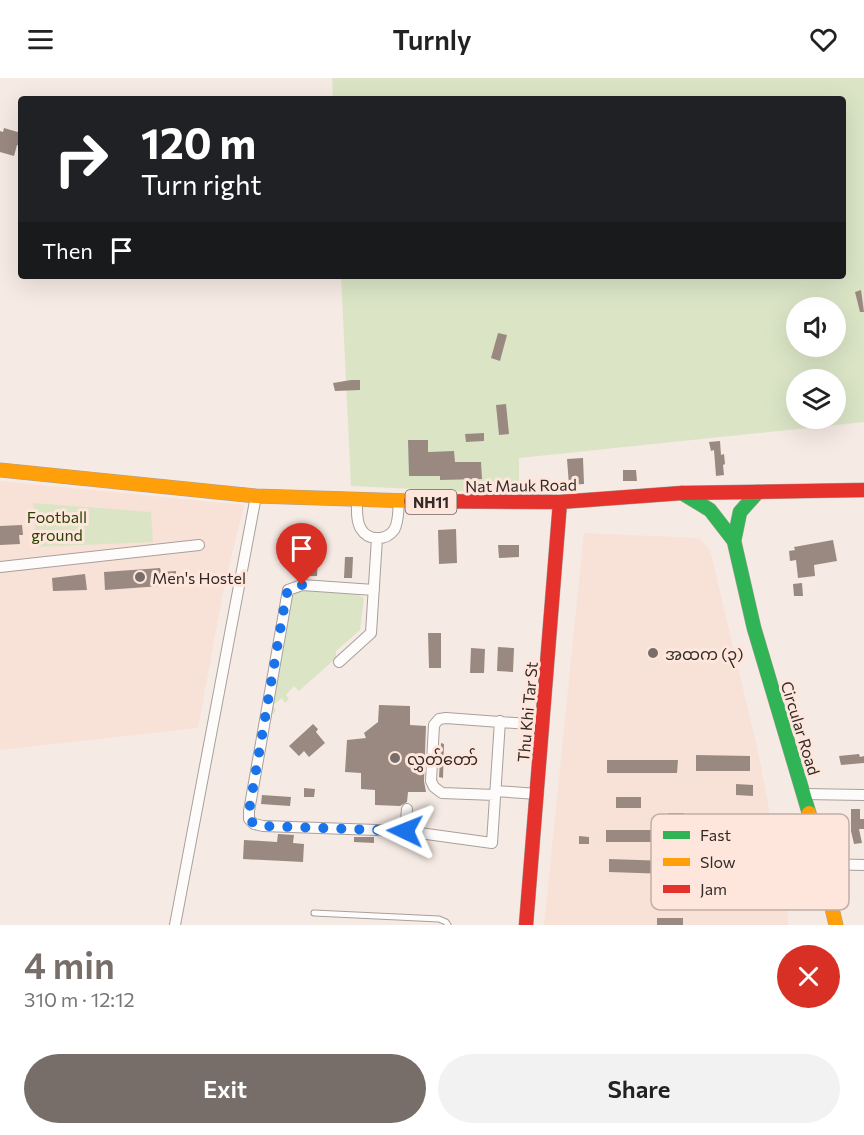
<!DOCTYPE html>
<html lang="en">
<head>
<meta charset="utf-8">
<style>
	:root { --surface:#fff; --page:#f2f2f2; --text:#222; --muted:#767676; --accent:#786e69 }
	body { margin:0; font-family:Commissioner,"Noto Sans Myanmar",sans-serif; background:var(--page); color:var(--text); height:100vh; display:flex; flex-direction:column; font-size:22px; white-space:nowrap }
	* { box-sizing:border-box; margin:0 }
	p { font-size:20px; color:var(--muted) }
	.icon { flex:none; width:33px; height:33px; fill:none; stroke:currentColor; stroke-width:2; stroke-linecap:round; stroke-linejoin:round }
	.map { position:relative; height:847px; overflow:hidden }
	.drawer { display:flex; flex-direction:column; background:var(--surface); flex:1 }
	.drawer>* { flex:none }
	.top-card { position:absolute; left:18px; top:18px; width:828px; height:183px; border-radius:6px; box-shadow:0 6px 24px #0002; background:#202124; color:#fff; overflow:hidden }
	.controls { position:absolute; left:786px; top:219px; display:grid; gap:12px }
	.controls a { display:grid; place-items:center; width:60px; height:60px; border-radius:50%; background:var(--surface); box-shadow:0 6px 24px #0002; font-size:30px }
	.pin { position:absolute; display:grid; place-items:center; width:51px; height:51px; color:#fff; margin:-62px -26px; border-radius:50% 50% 50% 0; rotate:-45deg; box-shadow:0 0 6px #0007 }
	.pin .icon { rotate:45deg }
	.me { position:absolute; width:66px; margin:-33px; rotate:272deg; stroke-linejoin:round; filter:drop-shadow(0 0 4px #0008) }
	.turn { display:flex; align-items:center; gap:21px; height:126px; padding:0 24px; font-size:27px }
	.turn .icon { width:78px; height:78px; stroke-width:2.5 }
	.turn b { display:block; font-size:42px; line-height:51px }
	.then { display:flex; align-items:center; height:57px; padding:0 24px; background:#0003; gap:12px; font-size:22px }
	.round { display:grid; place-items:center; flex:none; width:63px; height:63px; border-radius:32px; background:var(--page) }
	.headline { display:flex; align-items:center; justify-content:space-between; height:102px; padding:0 24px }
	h1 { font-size:36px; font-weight:600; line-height:45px; color:var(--accent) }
	.button { display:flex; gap:12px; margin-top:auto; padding:12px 24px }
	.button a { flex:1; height:69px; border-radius:36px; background:var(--accent); color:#fff; font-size:24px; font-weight:600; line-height:69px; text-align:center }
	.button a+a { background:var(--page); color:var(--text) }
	header { display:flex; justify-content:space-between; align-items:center; height:78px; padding:0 24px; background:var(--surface); font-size:27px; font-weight:600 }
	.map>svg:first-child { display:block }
</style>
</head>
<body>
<header><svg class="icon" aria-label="menu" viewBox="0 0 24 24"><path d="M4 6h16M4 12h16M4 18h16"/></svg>Turnly<svg class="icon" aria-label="heart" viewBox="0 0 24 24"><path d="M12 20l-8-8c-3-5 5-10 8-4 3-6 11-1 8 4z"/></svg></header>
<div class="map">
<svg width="864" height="847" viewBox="0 0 864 847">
	<rect width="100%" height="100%" fill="#f6eae4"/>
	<path fill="#f8e1d7" d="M0 403 244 427 224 509 198 650 0 672Z
		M584 455 699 460 710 472 759 678 788 834V847H544Z"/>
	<path fill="#dbe5c6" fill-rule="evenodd" d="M332 0H864V344L519 380V416L351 408 341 198H843V21H333ZM796 230H836V268H796ZM796 302H836V340H796Z
		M33 425 151 434 153 464 37 469Z
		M300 512 358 517 364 520 360 552 336 573V580L299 613 294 608 286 617 289 621 285 625 282 620 273 627 276 633 273 636 270 635 292 520 294 515Z"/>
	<path fill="#9a8980" d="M4 50 21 55V68L17 67 14 78 0 74V53L3 54Z
		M861 212 864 234H860L855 214Z
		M498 255 507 257 500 283 491 280Z
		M351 302H360V312L335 313 333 305Z
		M506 326 509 356 499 357 496 327Z
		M484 355V363L466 364 465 356Z
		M408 362H428V374L454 373 455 384H481L482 401 440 402V398H409Z
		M720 363 721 377 724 376 725 386 723 387 724 397 716 398 714 372 711 373 709 364Z
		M583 380 584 406 569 407 567 381Z
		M623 392H636L637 403H623Z
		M22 447 23 457H19L20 466 0 467V448Z
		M456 451 457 485 439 486 438 452Z
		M833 462 837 483 814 487 815 498 798 500 796 482 790 483 789 473 795 472 794 469Z
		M498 467H519V479L499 480Z
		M310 477 318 478 317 498H309Z
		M345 479H353L352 500H344Z
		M160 490 161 494 176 493V503L161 505V508L105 512 104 494Z
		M85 496 87 512 53 513 52 500Z
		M802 505 803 518H794L793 506Z
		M428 555H441V590H429Z
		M498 569 514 570 513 594 497 593Z
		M471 570 485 571 484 595H470Z
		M379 627 410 628V647L426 648 424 703 426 714H408L407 724 400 728 375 727V712L361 711V695L345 694 347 662 366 660 364 655 378 644Z
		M313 646 318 651 316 654 325 665 309 679 304 673 299 678 289 668Z
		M441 665 444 666 443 700 439 699Z
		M859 676 860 679 864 678V685L841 687 839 678Z
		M696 677 750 678V693H696Z
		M607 682H678L677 695H607Z
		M736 706 753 707V718L736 717Z
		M304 710 315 711 314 719H304Z
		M262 717 291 719 290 728 261 726Z
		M616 719H641V730H616Z
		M851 731H860V741H864V751H859L862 765 854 766 851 753Z
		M668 735H684L683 811H668V796L609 794V781L668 783V764H606V752H668Z
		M278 756 294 757 293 765 304 766 303 784 243 781 244 762 277 764Z
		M579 758 589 759V766H579Z
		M354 759H374V765L354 764Z
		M657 840H683V847H657Z"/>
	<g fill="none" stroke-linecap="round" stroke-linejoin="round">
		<defs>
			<path id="lane" d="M314 835 439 841 446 844 448 847"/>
			<path id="street" d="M357 422C357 432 356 443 361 451 368 463 386 463 394 452 399 444 398 432 399 423
				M0 489 199 467
				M374 512 302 507 288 512 249 733V741L254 746 263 748 405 753 492 765 500 643
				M339 584 371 555 377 460
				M496 713 537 716
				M804 716 864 717
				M495 717 442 715 434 709 431 703 434 647 439 641 446 640 542 647
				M405 753 407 731
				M822 786 864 787
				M175 847 256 418"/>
			<path id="fast" d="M682 415 710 432 734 463 754 550 809 735
				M734 463 740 434 758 414"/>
			<path id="slow" d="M0 392 256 418 411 423
				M809 735 836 847"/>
			<path id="jam" d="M411 423 560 424 682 415 864 412
				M526 847 560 424"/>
		</defs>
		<use href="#lane" stroke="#a99f9b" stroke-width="7"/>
		<use href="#street" stroke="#a99f9b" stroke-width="12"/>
		<use href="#fast" stroke="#a99f9b" stroke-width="15"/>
		<use href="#slow" stroke="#a99f9b" stroke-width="15"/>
		<use href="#jam" stroke="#a99f9b" stroke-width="15"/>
		<use href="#lane" stroke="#fefcfb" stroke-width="5"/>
		<use href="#street" stroke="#fefcfb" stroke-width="10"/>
		<use href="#fast" stroke="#30b455" stroke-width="14"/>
		<use href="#slow" stroke="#ff9f0a" stroke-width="14"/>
		<use href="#jam" stroke="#e5322d" stroke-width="14"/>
	</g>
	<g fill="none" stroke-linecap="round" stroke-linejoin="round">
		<path stroke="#1a73e8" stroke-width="10" stroke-dasharray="0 18" d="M302 507 288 512 286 518 249 733V741L254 746 263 748 405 753"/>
	</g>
	<g fill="#786e69" stroke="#fee6dc" stroke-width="2">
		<circle cx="140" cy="499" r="6"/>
		<circle cx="653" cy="575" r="6"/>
		<circle cx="395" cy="680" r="6"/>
	</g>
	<g text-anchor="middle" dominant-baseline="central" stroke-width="6" stroke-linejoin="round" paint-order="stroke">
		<rect fill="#fee6dc" stroke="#71635d" stroke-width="1.5" x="405.5" y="412" width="51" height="24" rx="4.5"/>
		<g font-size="15" font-weight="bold" fill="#342b27">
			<text x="431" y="424">NH11</text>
		</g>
		<g font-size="16" fill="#342b27" stroke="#fee6dc">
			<text transform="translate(521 407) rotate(-1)">Nat Mauk Road</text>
			<text transform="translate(527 634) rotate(-85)">Thu Khi Tar St</text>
			<text transform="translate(801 650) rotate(73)">Circular Road</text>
		</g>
		<g font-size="16" fill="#284203" stroke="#fee6dc">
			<text x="57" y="438">Football<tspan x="57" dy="18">ground</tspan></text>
		</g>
		<g font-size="16" fill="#342b27" stroke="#fee6dc" text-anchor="start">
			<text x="152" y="499">Men's Hostel</text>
			<text x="665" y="575">အထက (၃)</text>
			<text x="407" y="680">လွှတ်တော်</text>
		</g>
	</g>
	<rect x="651" y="736" width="198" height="96" rx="9" fill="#fee6dc" stroke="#c1aea6" stroke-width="1.5"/>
	<rect x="663" y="753" width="27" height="8" fill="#30b455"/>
	<rect x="663" y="780" width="27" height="8" fill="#ff9f0a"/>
	<rect x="663" y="807" width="27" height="8" fill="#e5322d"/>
	<g font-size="16" fill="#342b27">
		<text x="700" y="763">Fast</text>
		<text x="700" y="790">Slow</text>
		<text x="700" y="817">Jam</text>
	</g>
</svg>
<div class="controls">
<a><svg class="icon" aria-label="sound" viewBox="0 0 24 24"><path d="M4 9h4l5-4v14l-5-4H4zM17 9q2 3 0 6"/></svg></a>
<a><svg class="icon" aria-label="layers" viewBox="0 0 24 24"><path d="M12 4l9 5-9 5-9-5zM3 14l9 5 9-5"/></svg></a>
</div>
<div class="pin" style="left:302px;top:507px;background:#d93025"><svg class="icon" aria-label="arrive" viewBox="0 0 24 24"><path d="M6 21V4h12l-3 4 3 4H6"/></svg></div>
<svg class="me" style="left:405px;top:753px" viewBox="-20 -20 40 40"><path d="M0-17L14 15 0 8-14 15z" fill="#1a73e8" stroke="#fff" stroke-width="4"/></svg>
<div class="top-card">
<div class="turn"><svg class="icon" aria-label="right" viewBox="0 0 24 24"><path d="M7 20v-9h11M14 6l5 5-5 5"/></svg><div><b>120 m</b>Turn right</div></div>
<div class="then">Then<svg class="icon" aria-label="arrive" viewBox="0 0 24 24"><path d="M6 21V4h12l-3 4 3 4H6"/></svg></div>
</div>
</div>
<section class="drawer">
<div class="headline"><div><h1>4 min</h1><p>310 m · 12:12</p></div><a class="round" style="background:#d93025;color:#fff"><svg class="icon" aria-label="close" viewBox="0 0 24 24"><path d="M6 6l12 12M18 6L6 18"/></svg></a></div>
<div class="button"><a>Exit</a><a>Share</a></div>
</section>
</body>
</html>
